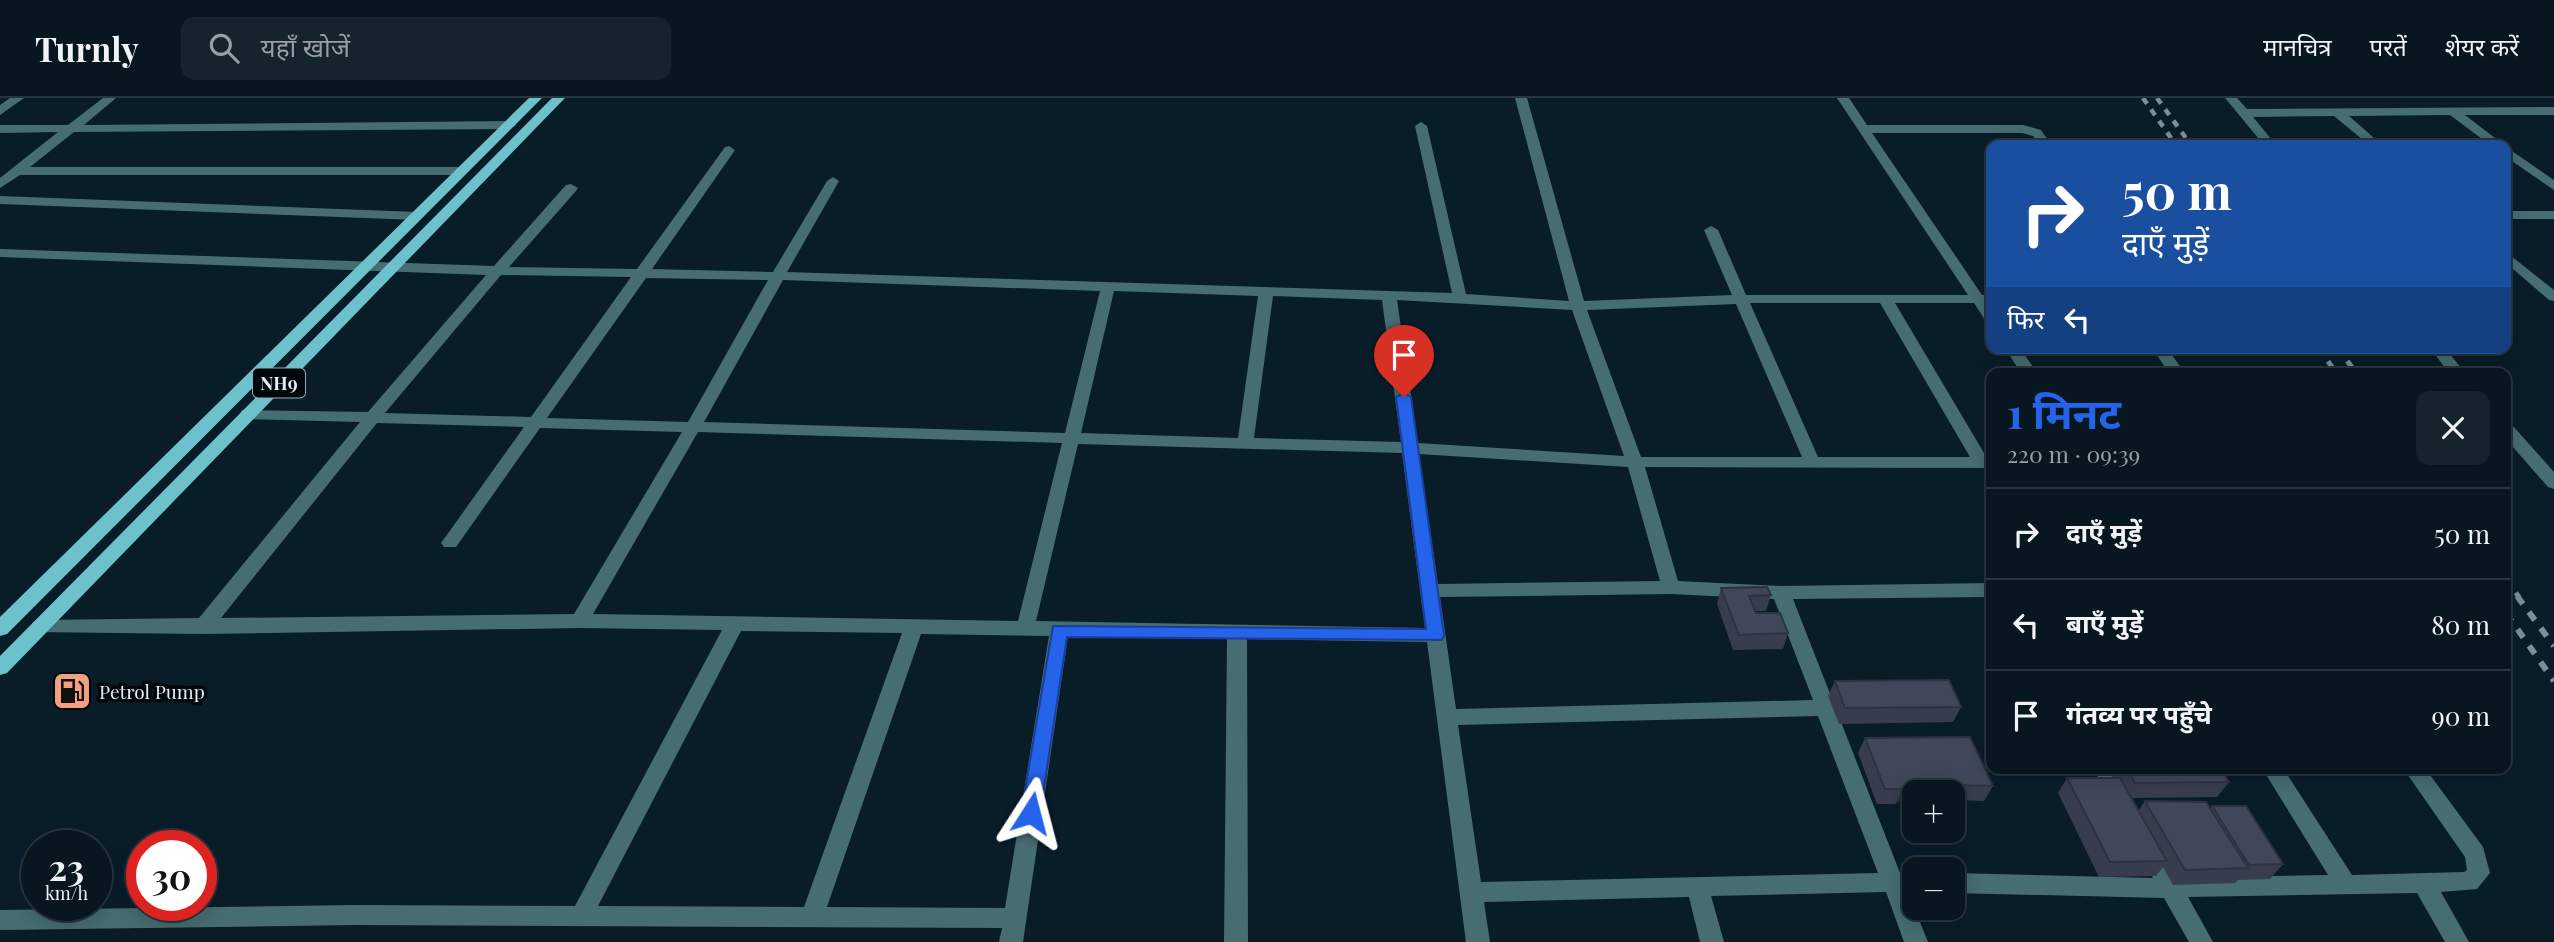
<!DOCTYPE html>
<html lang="hi">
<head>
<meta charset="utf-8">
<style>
	:root { --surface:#07161f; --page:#15232c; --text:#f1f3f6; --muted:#989fa4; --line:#28353d; --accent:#2563eb }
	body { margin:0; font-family:"Playfair Display","Noto Sans Devanagari",serif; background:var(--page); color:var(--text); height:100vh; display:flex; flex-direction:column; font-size:26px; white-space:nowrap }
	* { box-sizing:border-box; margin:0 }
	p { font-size:23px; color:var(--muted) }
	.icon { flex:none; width:38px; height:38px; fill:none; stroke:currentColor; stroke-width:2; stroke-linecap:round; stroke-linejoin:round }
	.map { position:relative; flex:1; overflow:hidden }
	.side { position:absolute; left:1986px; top:270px; width:525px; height:406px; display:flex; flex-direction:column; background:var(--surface); border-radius:14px; box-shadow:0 4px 18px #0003,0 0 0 2px var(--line) }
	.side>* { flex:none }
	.guide { position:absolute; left:1986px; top:42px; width:525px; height:214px; border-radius:14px; box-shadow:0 4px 18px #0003,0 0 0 2px var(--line); background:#1a4fa0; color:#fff; overflow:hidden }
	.controls { position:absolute; left:1902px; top:682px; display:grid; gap:14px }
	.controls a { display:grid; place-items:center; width:63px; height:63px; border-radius:14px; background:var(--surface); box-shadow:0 4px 18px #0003,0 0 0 2px var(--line); font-size:35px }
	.speed { position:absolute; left:21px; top:732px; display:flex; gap:14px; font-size:35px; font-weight:700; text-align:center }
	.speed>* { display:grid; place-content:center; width:91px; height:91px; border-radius:50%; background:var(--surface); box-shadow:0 4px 18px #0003,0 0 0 2px var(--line); line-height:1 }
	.speed small { font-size:18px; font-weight:400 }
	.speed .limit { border:10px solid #d22; background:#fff; color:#111 }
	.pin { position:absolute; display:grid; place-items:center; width:60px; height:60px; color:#fff; margin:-72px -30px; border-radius:50% 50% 50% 0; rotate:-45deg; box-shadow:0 0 7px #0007 }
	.pin .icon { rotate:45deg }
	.me { position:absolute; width:77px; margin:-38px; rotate:9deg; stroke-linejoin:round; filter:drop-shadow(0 0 5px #0008) }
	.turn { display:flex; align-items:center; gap:24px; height:147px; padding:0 21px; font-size:32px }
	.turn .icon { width:91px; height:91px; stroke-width:2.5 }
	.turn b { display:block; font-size:49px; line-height:60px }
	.then { display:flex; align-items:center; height:66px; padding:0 21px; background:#0003; gap:14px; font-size:26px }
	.round { display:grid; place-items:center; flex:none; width:74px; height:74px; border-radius:14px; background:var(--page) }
	.headline { display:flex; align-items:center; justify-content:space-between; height:119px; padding:0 21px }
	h1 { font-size:42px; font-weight:700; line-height:52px; color:var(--accent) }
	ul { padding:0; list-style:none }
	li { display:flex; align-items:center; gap:21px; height:91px; padding:0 21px; border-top:2px solid var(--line) }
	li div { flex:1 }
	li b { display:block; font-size:26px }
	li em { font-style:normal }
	header { display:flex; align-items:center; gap:42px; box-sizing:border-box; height:98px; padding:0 35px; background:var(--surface); border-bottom:2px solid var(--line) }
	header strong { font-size:33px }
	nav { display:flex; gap:38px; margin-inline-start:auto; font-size:24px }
	.search { width:490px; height:63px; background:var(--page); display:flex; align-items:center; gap:18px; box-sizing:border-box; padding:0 24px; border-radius:14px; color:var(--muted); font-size:26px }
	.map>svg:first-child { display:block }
</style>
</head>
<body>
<header>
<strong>Turnly</strong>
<div class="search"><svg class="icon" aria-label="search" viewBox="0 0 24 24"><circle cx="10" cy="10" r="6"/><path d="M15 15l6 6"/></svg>यहाँ खोजें</div>
<nav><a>मानचित्र</a><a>परतें</a><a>शेयर करें</a></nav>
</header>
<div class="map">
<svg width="2554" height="844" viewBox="0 0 2554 844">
	<rect width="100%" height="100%" fill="#091d29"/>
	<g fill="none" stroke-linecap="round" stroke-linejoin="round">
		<path fill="#466d71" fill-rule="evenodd" d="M10 0H24L0 17V7Z
			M103 0H116L84 27 510 23 516 27 510 31 74 34 30 69H462L468 73 462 77H20L0 90V80L58 34 0 35V27H68Z
			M1515 0H1527L1584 203 1732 197 1704 132 1711 128 1718 132 1746 197H1968L1837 0H1849L1867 27H2023L2041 32 2051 47H2039L2033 38 2022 35H1872L1982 197H1992V205H1988L1992 210V226L1987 225 1974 205H1895L1987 360H1992V370L1645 369 1678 483 1781 488 1992 485V499L1793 501 1900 775 1914 774V794H1908L1928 844H1904L1886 794 1711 798 1724 844H1700L1689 799 1484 804 1490 844H1466L1427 544 1247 541 1248 844H1224L1227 541 1068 538 1023 844H999L1002 830 355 827 0 832V812L355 807 575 808 722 532 579 530 203 536 33 534 31 529 33 524 40 522 199 520 360 324 248 321 242 320 240 316 242 312 368 314 486 177 0 159V151L494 168 566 87 571 86 578 90 576 93 509 169 637 171 725 49 729 48 735 52 652 171 773 174 827 83 833 79 839 83 787 174 1452 195 1415 28 1421 24 1427 28 1466 196 1569 203ZM501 177 631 179 531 319 385 315ZM646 180 768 182 688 324 547 320ZM783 182 1100 193 1065 335 704 324ZM1114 193 1258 198 1238 340 1081 335ZM1273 198 1382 202 1401 344 1254 340ZM1397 202 1572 212 1624 358 1418 345ZM1750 205H1880L1970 359H1818ZM1736 206 1802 359H1641L1587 212ZM377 325 524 329 444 441 441 445 444 449H456L540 330 682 334 574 516 221 520ZM698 334 1062 345 1018 523 593 516ZM1078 346 1402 355 1425 530 1036 523ZM1419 356 1628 369 1660 483 1438 486ZM1671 496 1774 501 1813 602 1456 611 1440 499ZM741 533 902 535 804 809 598 808ZM921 536 1049 538 1005 810 827 809ZM1818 618 1878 775 1481 784 1458 627Z
			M2225 0H2237L2247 11 2554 9V17H2465L2504 47H2490L2450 17 2349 18 2382 47H2369L2334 18 2253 19 2276 47H2264Z
			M2506 49 2554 82V92L2506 59Z
			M0 98 417 114 424 118 417 122 0 106Z
			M2506 113H2554V121H2506Z
			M2506 154 2554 192V203L2549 202 2506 165Z
			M2005 250H2020L2037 275H2021Z
			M2152 250H2167L2185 275H2169Z
			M2430 250H2445L2465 275H2449Z
			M2506 326 2512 327 2554 374V391L2548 389 2506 341Z
			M2093 670H2114L2131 701 2127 707 2120 710 2113 707Z
			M2262 670H2283L2352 777 2464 774 2467 772 2465 759 2403 670H2425L2483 749 2490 775 2477 791 2441 794 2469 844H2445L2417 795 2188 799 2213 844H2189L2164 800 1953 795V775L2153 780 2138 753 2141 746 2149 744 2157 746 2176 780 2328 777Z"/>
		<path fill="#6cc1ca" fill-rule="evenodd" d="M529 0H542L7 536 0 538V519Z
			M552 0H565L7 575 0 577V558Z"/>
		<path stroke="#7e8e98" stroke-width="4.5" stroke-dasharray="7 7" stroke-linecap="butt" d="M2143 0 2176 47
			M2157 0 2191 47"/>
		<path stroke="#7e8e98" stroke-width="5" stroke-dasharray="8 8" stroke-linecap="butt" d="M2319 250 2336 275
			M2338 250 2356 275
			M2506 482 2519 499"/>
		<path stroke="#7e8e98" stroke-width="6" stroke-dasharray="10 10" stroke-linecap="butt" d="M2517 498 2554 548
			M2506 515 2554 583"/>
	</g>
	<path fill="#373d4e" d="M1721 490 1771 497 1766 513H1755L1756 515 1788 535 1783 551 1733 552 1717 506Z
		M1835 583 1961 609 1953 624 1839 626 1828 598Z
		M1865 640 1993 688 1984 703 1953 702V695H1914V701H1902L1895 706H1877L1858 655Z
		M2115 670H2220L2229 684 2217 699 2132 700 2139 712 2145 703 2210 711 2212 708 2283 766 2270 781 2238 782 2235 785 2173 787 2163 769 2156 778 2099 779 2058 695 2067 680H2113L2112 678 2116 672Z"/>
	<path fill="#2d3240" d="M1910 686 1902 701 1895 706 1903 691Z"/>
	<path fill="#40475b" stroke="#2d3240" stroke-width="2" d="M1767 489 1771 497 1749 498 1756 515H1780L1788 535 1739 537 1721 490Z
		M1949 582 1961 609 1845 610 1835 583Z
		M1970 639 1993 688 1910 686 1903 691H1885L1865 640Z
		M2127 670H2220L2229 684 2135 685Z
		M2067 680H2120L2167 763 2110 764Z
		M2145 703 2206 704 2248 770 2185 772Z
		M2212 708H2246L2283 766 2249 767Z"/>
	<path fill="#2563eb" stroke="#184099" stroke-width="2" d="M1404 295 1411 299 1444 537 1442 542 1067 539 1040 715 1037 721H1024L1021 715 1053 528 1426 531 1396 299Z"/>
	<defs>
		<symbol id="fuel-square" viewBox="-11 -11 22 22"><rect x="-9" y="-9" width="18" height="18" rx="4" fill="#f2a080" stroke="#02070b"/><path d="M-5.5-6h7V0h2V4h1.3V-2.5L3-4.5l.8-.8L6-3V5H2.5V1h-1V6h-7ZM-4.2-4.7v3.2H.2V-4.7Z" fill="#111"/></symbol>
	</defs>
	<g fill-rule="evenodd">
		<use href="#fuel-square" x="50" y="571" width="44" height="44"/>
	</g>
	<g text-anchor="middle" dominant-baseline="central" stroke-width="7" stroke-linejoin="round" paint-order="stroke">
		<rect fill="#02070b" stroke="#9fa9b0" stroke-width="2" x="253" y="270.5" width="52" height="29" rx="5"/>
		<g font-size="18" font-weight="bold" fill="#e2eef7">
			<text x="279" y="285">NH9</text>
		</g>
		<g font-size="19" fill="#e2eef7" stroke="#02070b" text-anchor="start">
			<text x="99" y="593">Petrol Pump</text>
		</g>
	</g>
</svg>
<div class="controls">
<a>+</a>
<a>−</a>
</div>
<div class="speed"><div>23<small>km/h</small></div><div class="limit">30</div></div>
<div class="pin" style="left:1404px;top:299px;background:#d93025"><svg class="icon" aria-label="arrive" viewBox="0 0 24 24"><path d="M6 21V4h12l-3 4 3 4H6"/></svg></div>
<svg class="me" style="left:1031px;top:715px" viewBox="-20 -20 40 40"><path d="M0-17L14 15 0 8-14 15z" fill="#2563eb" stroke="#fff" stroke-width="4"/></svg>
<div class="guide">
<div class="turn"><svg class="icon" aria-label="right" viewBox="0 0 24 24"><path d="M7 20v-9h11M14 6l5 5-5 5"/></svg><div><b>50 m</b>दाएँ मुड़ें</div></div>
<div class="then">फिर<svg class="icon" aria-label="left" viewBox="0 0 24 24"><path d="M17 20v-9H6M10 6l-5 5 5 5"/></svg></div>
</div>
<section class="side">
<div class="headline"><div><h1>1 मिनट</h1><p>220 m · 09:39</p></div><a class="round"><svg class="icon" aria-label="close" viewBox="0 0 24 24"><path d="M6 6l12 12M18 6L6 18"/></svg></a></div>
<ul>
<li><svg class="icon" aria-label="right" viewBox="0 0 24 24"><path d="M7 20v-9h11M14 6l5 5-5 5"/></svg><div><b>दाएँ मुड़ें</b></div><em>50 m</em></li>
<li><svg class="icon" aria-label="left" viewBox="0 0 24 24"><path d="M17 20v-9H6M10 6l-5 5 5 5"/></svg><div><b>बाएँ मुड़ें</b></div><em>80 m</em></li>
<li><svg class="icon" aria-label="arrive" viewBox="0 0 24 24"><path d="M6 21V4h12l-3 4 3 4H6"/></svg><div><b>गंतव्य पर पहुँचे</b></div><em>90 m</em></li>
</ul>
</section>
</div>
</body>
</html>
